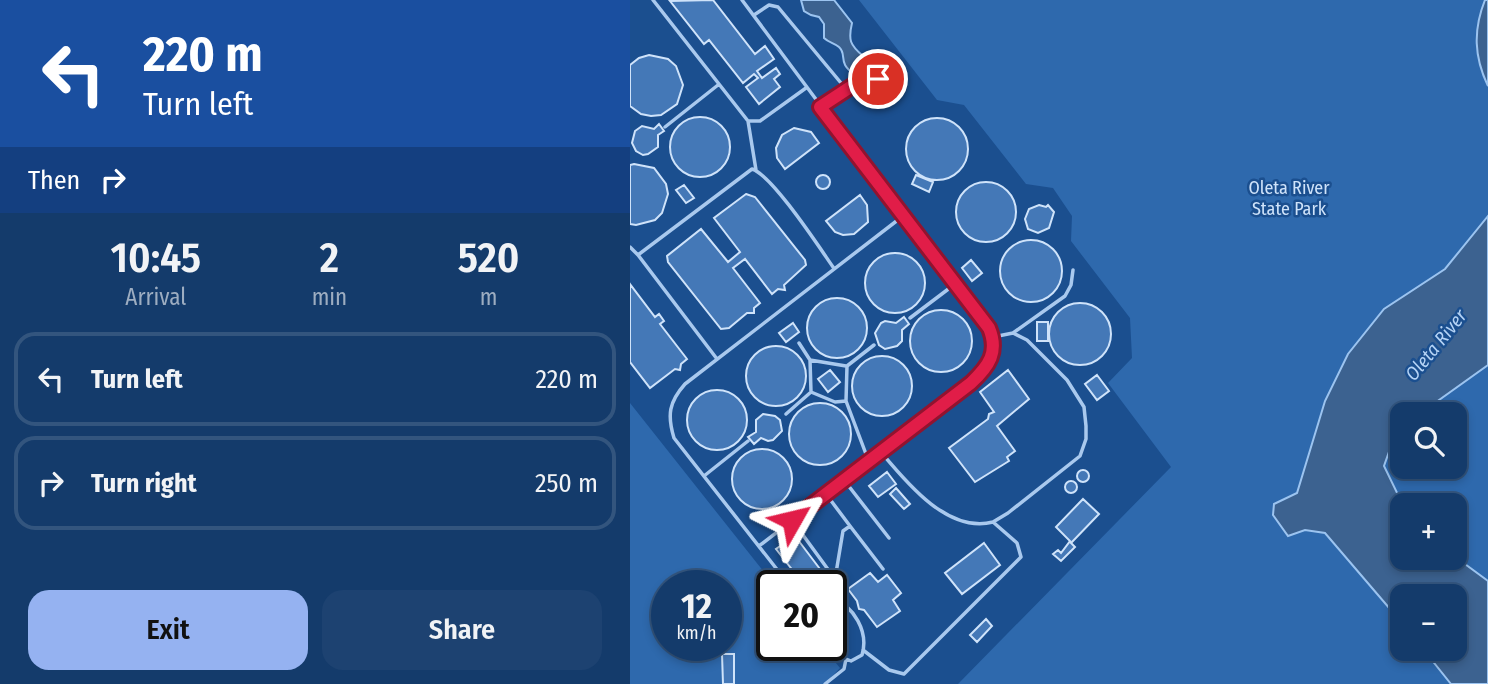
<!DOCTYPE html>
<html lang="en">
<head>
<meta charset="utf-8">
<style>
	:root { --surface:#143b6b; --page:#1d4271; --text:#f1f3f6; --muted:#9dadc1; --line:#33557e; --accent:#95b2f1 }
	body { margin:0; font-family:"Fira Sans Condensed",sans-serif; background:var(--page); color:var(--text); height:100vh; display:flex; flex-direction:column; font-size:26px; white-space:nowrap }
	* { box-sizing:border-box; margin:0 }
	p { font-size:23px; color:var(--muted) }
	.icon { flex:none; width:38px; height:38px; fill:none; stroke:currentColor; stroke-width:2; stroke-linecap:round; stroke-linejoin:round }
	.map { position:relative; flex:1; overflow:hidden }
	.panel { display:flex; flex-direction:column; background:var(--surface); width:630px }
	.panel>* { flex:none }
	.banner { background:#1a4fa0; color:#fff; overflow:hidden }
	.buttons { position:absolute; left:760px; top:402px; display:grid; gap:14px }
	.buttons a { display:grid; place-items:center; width:77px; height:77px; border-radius:14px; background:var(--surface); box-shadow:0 4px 10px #0003,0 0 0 2px var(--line); font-size:35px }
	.speed { position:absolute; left:21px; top:570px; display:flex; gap:14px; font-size:35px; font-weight:700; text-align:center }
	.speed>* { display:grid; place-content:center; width:91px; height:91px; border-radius:50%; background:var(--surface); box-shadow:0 4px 10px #0003,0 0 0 2px var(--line); line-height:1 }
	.speed small { font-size:18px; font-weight:400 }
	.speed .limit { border:4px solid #111; border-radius:10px; background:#fff; color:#111 }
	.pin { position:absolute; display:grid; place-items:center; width:60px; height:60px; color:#fff; margin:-30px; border:4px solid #fff; border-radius:50%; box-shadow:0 2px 7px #0007 }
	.me { position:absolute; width:77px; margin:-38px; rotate:53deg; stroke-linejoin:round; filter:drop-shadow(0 0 5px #0008) }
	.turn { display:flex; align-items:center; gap:24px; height:147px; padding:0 28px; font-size:32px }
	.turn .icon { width:91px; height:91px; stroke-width:2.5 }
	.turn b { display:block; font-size:49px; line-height:60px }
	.then { display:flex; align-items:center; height:66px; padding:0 28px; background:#0003; gap:14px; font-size:26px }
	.eta { display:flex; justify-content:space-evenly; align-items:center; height:119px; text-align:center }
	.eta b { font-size:42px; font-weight:600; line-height:49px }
	.button { display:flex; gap:14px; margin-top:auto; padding:14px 28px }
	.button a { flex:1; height:80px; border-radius:21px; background:var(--accent); color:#111; font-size:28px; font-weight:600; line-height:80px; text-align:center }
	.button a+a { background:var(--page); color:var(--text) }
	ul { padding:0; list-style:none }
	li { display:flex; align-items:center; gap:21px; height:94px; margin:0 14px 10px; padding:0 14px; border:4px solid var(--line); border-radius:21px }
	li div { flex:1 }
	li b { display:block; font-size:26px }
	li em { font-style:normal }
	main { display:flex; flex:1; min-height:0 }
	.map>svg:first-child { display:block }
</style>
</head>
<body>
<main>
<section class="panel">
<div class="banner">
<div class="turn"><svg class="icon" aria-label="left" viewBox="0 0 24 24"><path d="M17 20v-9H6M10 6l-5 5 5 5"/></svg><div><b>220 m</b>Turn left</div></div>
<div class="then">Then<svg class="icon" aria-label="right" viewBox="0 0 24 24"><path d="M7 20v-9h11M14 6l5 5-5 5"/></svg></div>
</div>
<div class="eta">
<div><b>10:45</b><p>Arrival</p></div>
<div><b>2</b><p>min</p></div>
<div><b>520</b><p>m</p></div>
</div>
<ul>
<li><svg class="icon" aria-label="left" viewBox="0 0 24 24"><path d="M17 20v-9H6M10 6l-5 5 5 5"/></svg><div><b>Turn left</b></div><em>220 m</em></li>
<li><svg class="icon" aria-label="right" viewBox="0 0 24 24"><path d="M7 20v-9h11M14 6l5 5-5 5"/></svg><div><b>Turn right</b></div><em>250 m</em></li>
</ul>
<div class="button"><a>Exit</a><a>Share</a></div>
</section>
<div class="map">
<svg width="858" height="684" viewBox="0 0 858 684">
	<rect width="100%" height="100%" fill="#1b4f8f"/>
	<path fill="#2e69ad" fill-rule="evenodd" d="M229 0H858V684H328L541 467 478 383 502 358 500 318 441 241 442 216 423 188 396 184 334 105 307 100ZM772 415H824V467H772ZM772 506H824V558H772ZM772 597H824V649H772Z
		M0 403 145 586H142V646H192L210 668 195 684H0ZM37 586H96V646H37Z"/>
	<path fill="#3c6290" stroke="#9cc4f0" stroke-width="2" d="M171 0H204L222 23C218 40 220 45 233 56L231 72 226 75C206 63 218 55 209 47 205 43 199 43 194 38V24L189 17 181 15 174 11Z
		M855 0H858V86C844 57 843 30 855 0Z
		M858 216V365L788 415H772V428L766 432 754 466 770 499 776 506H772V558H824V556L858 581V684H821L793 649H824V597H772V623L695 533 675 530 658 536 643 515 644 504 667 493 695 401 718 354 754 309 815 269Z"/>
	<path fill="#4478b7" stroke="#cfe3fa" stroke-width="2" d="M83 0 125 54 135 46 144 59 127 71 132 78 146 68 150 74 144 79 150 87 129 104 116 87 128 78 124 74 113 83 79 40 74 44 40 1Z
		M19 55 38 59 46 66 53 85 47 104 31 115 21 116 11 114 0 106V65L9 58Z
		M40 147a30 30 0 1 1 60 0a30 30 0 1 1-60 0Z
		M276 149a31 31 0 1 1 62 0a31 31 0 1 1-62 0Z
		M29 124 34 131 28 135V147L18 154 13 155 6 151 2 143 5 131 12 126 24 129Z
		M164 128 181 132 189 143 155 169 147 158 146 148 152 135Z
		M4 164 24 168 36 184 38 194 32 213 25 220 6 225 0 224V165Z
		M286 175 303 182 299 192 282 184Z
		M186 182a7 7 0 1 1 14 0a7 7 0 1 1-14 0Z
		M326 212a30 30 0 1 1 60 0a30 30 0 1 1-60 0Z
		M54 185 64 198 56 203 46 190Z
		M116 194 125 197 175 260 176 265 154 285 155 290 148 289 142 294 115 259 103 268 130 303 124 308V313H117L99 328 91 329 38 262 37 256 71 229 98 262 110 252 84 218Z
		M230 195 237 205 238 222 224 234 213 235 205 232 196 221Z
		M409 205 416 207 418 205 424 212 419 228 408 233 398 229 395 219 399 209Z
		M370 271a31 31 0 1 1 62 0a31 31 0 1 1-62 0Z
		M235 283a30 30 0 1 1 60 0a30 30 0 1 1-60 0Z
		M341 260 352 273 342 281 332 268Z
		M0 284 25 317 29 314 34 321 30 324 57 359 51 364 50 370 45 369 20 388 0 362Z
		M177 328a30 30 0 1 1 60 0a30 30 0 1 1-60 0Z
		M419 334a31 31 0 1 1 62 0a31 31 0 1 1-62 0Z
		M280 341a31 31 0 1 1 62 0a31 31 0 1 1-62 0Z
		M274 317 279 324 272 330V341L267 346 255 349 249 345 245 333 251 323 255 321 266 323Z
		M407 322H418V341H407Z
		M163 323 169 332 156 342 149 333Z
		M116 376a30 30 0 1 1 60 0a30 30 0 1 1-60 0Z
		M222 386a30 30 0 1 1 60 0a30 30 0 1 1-60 0Z
		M200 370 210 382 198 392 188 379Z
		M378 370 399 399 367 426 385 451 377 457 379 461 345 482 319 448 358 419 359 414 364 412 350 392Z
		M467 375 479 391 467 400 455 384Z
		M57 420a30 30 0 1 1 60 0a30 30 0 1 1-60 0Z
		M159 434a31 31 0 1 1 62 0a31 31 0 1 1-62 0Z
		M133 414 145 416 150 420 152 431 143 440 138 441 131 438 124 444 118 437 126 432V420Z
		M102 479a30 30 0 1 1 60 0a30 30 0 1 1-60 0Z
		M447 476a6 6 0 1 1 12 0a6 6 0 1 1-12 0Z
		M257 472 266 484 248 497 239 486Z
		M435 487a6 6 0 1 1 12 0a6 6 0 1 1-12 0Z
		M266 488 280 504 274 509 260 494Z
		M453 499 469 514 441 543 445 547 431 561 423 554 428 550 431 553 440 541 426 527Z
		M165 536 196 577 183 586H175L146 549 153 544 151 541 155 538 157 541Z
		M354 543 370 565 332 594 315 573Z
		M240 573 248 582 257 575 271 593 263 600 270 611 247 627 234 610 229 609 227 601 218 589Z
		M356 619 362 626 347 642 340 635Z
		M92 654H104V684H93Z"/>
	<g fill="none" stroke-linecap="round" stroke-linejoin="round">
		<path stroke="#a9c9ee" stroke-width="3.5" d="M23 0 118 121H130L176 88
			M112 0 273 216 352 319C372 346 364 362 341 383L129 546
			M124 15 139 5 148 7 216 89 190 108
			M217 88C232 80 253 75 268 83
			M118 121 126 170
			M35 127 88 85
			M0 247 8 255 87 359
			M8 255 122 169C142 175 189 247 203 267
			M280 318 325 284
			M383 333 435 296 441 285 443 270
			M180 360 216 366
			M181 392 205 402 216 401
			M156 414 181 392 180 360 169 343
			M239 462 216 401 217 366 244 345
			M74 476 118 441
			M214 480 259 538
			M162 520 205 579 213 531 220 526 196 494
			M363 522 378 513 450 456 456 439V426L454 407 437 380 397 340 383 333 363 337
			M220 526 253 569
			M160 586 44 438C37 415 39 402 55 384L273 216
			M202 597 205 579
			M202 598C224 606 239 632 232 655L221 661 216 659
			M233 650 259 670 274 674 391 557 387 543 363 522C318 534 276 482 251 452
			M195 684 214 669 216 659 201 640"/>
	</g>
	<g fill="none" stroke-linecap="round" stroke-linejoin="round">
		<defs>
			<path id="route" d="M162 520 341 383C359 366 369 352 359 328L190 107 225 84 248 79"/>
		</defs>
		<use href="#route" stroke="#92132f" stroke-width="18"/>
		<use href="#route" stroke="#e11d48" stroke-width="12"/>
	</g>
	<g text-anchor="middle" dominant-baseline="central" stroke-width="5" stroke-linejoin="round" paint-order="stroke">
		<g font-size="18" fill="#cfe3fa" stroke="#1b4f8f">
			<text x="659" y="188">Oleta River<tspan x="659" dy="21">State Park</tspan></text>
		</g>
		<g font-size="19" font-style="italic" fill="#b5d3f5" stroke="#1b4f8f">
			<text transform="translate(806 345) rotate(-51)">Oleta River</text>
		</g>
	</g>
</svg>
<div class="buttons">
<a><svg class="icon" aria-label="search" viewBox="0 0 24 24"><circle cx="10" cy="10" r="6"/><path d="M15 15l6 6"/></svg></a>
<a>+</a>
<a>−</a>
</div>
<div class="speed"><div>12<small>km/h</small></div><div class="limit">20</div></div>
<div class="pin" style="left:248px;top:79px;background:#d93025"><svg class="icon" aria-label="arrive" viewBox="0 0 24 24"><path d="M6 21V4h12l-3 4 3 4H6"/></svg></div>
<svg class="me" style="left:162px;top:520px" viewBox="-20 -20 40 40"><path d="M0-17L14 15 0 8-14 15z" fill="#e11d48" stroke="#fff" stroke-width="4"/></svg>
</div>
</main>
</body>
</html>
